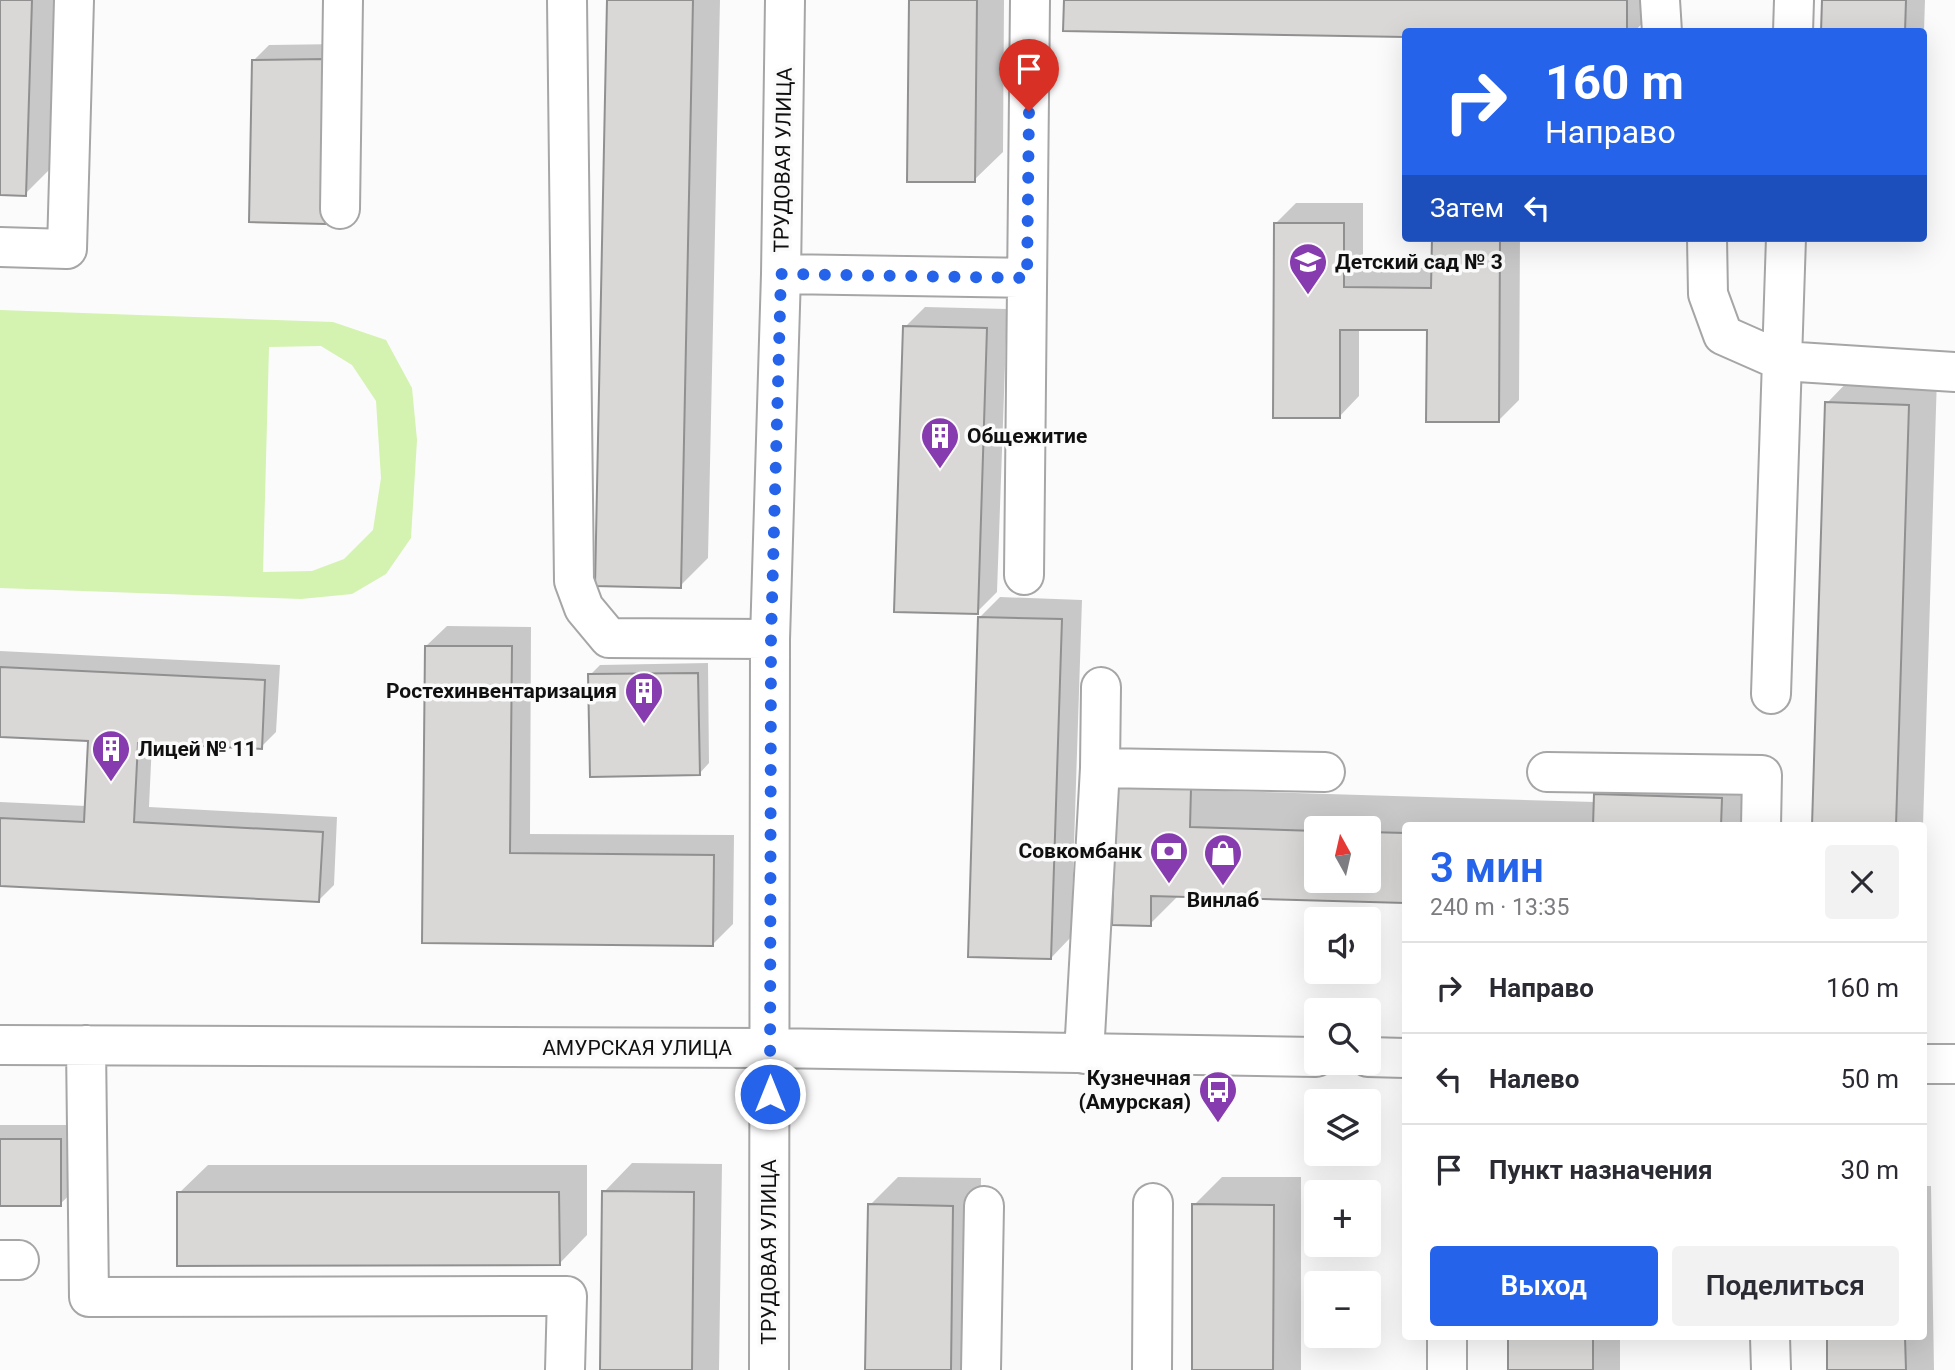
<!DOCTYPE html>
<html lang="ru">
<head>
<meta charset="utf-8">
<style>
	:root { --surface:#fff; --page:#f2f2f3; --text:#2b2b33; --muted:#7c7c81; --line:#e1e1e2; --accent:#2563eb }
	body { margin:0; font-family:Roboto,sans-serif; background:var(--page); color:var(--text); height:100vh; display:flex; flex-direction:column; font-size:26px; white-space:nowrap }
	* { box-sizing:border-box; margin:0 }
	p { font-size:23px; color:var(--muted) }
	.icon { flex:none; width:38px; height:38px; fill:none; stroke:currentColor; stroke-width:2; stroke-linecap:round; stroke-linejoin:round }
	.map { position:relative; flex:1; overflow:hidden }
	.side { position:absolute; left:1402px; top:822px; width:525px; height:518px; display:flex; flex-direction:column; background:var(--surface); border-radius:7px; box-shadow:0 7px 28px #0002 }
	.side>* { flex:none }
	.top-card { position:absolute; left:1402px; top:28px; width:525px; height:214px; border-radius:7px; box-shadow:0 7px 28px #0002; background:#2563eb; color:#fff; overflow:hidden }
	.needle { width:46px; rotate:352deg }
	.controls { position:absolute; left:1304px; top:816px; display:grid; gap:14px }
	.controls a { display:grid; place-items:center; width:77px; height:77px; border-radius:7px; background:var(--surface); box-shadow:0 7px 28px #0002; font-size:35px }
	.pin { position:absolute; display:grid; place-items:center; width:60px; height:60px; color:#fff; margin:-72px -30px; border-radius:50% 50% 50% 0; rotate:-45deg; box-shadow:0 0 7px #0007 }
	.pin .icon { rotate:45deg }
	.me { position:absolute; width:77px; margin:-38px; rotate:0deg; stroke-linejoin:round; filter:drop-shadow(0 0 5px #0008) }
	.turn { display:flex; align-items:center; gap:24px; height:147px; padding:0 28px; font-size:32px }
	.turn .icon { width:91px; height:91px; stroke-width:2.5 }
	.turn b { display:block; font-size:49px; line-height:60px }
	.then { display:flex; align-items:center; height:66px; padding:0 28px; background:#0003; gap:14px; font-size:26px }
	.round { display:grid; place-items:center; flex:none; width:74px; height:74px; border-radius:7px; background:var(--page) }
	.headline { display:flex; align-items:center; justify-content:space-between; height:119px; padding:0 28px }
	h1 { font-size:42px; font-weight:600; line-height:52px; color:var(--accent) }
	.button { display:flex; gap:14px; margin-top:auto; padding:14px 28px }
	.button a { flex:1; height:80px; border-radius:7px; background:var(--accent); color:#fff; font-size:28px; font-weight:600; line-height:80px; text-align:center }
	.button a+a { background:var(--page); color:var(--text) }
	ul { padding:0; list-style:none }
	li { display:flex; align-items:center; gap:21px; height:91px; padding:0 28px; border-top:2px solid var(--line) }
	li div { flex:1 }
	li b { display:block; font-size:26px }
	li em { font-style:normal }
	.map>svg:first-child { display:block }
</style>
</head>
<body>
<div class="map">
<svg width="1955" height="1370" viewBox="0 0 1955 1370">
	<rect width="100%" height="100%" fill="#fbfbfc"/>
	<path fill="#d4f2b0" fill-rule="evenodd" d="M0 310 333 322 386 340 412 388 417 440 411 538 386 574 352 594 301 599 0 588ZM321 346 352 365 376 401 381 478 373 530 344 559 312 571 263 572 269 347Z"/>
	<path fill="#0003" fill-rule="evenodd" d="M0 0H59L53 166 25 194 0 193Z
		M609 0H720L708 558 680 586Z
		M911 0H1004L1003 152 974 180Z
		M1066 0H1654V11L1634 32H1405V36L1065 30Z
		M1824 0H1925L1923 63V32H1823Z
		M341 44 340 207 324 222 254 60 269 45Z
		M1296 203H1363V267L1433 268V238H1520L1519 400 1499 420 1428 329H1359V396L1339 417 1275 224Z
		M925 307 1007 309 997 592 977 612 905 327Z
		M1855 374 1937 377 1923 826H1813L1827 403Z
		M1000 597 1082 600 1071 937 1051 958 980 617Z
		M447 626 531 627 530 834 734 835 733 924 713 944 424 942 426 646Z
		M0 651 280 665 276 732 261 747 152 742 149 807 337 817 334 885 318 901 0 884V802L86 806 90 740 0 735Z
		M708 663 709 763 699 774 590 675 600 665Z
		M1155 750 1227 752 1226 791 1595 802 1596 795 1632 758 1758 762 1756 826H1405V901L1179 895 1150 924 1118 786ZM1316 828H1368V880H1316Z
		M0 1125H76V1189L60 1204H0Z
		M632 1163 722 1164 719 1370H602L604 1192Z
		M208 1165H587V1235L559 1264 179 1193Z
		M898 1177 981 1178 978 1370H867L870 1205Z
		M1222 1177H1301V1370H1193L1194 1205Z
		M1923 1186H1931L1934 1370H1829L1828 1337H1923Z
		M1510 1337H1620V1370H1510Z"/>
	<path fill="#d9d8d7" stroke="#919090" stroke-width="2" d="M0 0H32L26 196 0 195Z
		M607 0H693L681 588 595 586Z
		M909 0H977L975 182H907Z
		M1064 0H1627V32H1405V37L1063 31Z
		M1822 0H1906L1905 32H1821Z
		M326 59 325 224 249 222 252 60Z
		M1274 223H1344V287L1431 288 1432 238H1500L1499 422H1426L1427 330H1340V418H1273Z
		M903 326 987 328 978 614 894 612Z
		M1825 402 1909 405 1896 826H1812Z
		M978 617 1062 619 1051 959 968 957Z
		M425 646H512L510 853 714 855 713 946 422 943Z
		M0 667 265 680 262 749 138 743 134 822 323 832 319 902 0 886V818L84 822 88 741 0 737Z
		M698 673 700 775 590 777 588 674Z
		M1116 786 1191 788 1190 827 1316 831V880H1368V832L1405 833V903L1151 896V926L1112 925Z
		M1594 794 1722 798 1721 826H1593Z
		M0 1139H61V1206H0Z
		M602 1191 694 1192 692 1370H600Z
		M177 1192H559L560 1265 177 1266Z
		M868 1204 953 1206 951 1370H865Z
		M1192 1204 1274 1205 1273 1370H1192Z
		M1508 1337H1593V1370H1508Z
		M1827 1337H1905L1906 1370H1827Z"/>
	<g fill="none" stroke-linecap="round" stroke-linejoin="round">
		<defs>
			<path id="minor" d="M567 0 574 581 584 608 609 638 770 639
				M1660 0 1662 32
				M1793 32 1794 0
				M340 209 343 0
				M1707 238 1708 294 1723 335 1782 361 1955 372
				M0 247 67 249 74 0
				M781 274 1027 278
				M1024 575 1030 0
				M1771 694 1786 238
				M1100 768 1325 772
				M1547 772 1762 775 1761 826
				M0 1045 770 1048 1316 1057
				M86 1045 89 1297 567 1296 565 1370
				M1084 1054 1100 768 1101 687
				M1368 1057 1405 1058
				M1923 1064H1955
				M0 1260H19
				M1770 1337 1771 1370
				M769 1370 770 639 781 274 785 0
				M981 1370 984 1206
				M1152 1370 1153 1203
				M1447 1370V1337"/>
		</defs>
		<use href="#minor" stroke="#a6a6a7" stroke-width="42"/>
		<use href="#minor" stroke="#fff" stroke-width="38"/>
	</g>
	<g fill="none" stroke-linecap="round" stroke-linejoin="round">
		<path stroke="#2563eb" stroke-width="12" stroke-dasharray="0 21.6" d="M770 1094 771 639 781 274 1027 278 1029 111"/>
	</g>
	<defs>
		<symbol id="school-pin" viewBox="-11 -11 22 30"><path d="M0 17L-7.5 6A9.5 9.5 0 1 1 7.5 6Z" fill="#863cae" stroke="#fbfbfc"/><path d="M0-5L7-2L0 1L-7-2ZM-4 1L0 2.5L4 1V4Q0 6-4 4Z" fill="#fff"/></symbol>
		<symbol id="building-pin" viewBox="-11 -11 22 30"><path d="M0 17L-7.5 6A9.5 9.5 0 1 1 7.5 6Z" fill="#863cae" stroke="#fbfbfc"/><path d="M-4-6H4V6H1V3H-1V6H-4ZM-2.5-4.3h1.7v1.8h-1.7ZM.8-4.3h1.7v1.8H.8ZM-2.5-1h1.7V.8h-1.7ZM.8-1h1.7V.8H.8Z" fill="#fff"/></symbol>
		<symbol id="bank-pin" viewBox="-11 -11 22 30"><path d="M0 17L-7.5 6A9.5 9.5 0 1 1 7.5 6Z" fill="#863cae" stroke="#fbfbfc"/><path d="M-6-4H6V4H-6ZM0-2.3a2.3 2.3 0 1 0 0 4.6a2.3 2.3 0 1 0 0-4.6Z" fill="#fff"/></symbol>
		<symbol id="shop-pin" viewBox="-11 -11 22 30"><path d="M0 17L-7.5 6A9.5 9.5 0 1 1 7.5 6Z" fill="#863cae" stroke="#fbfbfc"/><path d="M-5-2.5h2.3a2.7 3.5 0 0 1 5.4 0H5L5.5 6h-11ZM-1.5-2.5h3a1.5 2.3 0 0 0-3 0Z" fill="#fff"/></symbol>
		<symbol id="bus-pin" viewBox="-11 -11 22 30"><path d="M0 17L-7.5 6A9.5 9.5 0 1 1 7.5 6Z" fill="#863cae" stroke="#fbfbfc"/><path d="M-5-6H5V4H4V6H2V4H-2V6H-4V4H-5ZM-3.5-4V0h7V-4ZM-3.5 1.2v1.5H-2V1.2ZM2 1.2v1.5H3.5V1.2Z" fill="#fff"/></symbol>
	</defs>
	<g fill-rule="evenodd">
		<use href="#school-pin" x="1286" y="240" width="44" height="60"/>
		<use href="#building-pin" x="918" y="414" width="44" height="60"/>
		<use href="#building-pin" x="622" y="669" width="44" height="60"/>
		<use href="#building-pin" x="89" y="727" width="44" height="60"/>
		<use href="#bank-pin" x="1147" y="829" width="44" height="60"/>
		<use href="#shop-pin" x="1201" y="831" width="44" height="60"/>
		<use href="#bus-pin" x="1196" y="1068" width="44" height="60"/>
	</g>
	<g text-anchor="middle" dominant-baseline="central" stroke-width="7" stroke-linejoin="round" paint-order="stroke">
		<g font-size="21" fill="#101011" stroke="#fbfbfc">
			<text transform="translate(783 160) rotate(-89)">ТРУДОВАЯ УЛИЦА</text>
			<text x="637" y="1048">АМУРСКАЯ УЛИЦА</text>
			<text transform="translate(769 1252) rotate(-90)">ТРУДОВАЯ УЛИЦА</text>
		</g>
		<g font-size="21" font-weight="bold" fill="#101011" stroke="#fbfbfc" text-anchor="start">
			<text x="1335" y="262">Детский сад № 3</text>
			<text x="967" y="436">Общежитие</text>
			<text x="617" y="691" text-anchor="end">Ростехинвентаризация</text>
			<text x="138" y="749">Лицей № 11</text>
			<text x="1142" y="851" text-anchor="end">Совкомбанк</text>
			<text x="1223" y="900" text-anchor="middle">Винлаб</text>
			<text x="1191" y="1078" text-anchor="end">Кузнечная<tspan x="1191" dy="24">(Амурская)</tspan></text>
		</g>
	</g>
</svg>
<div class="controls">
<a><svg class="needle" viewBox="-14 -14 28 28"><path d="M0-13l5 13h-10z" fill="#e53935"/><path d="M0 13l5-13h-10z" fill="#7c7c81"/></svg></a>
<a><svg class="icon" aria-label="sound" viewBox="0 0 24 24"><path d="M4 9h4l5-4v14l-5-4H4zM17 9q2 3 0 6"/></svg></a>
<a><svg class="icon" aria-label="search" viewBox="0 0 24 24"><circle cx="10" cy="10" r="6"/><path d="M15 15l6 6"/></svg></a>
<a><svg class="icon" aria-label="layers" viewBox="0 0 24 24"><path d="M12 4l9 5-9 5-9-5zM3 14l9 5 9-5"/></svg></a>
<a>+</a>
<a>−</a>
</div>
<div class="pin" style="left:1029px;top:111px;background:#d93025"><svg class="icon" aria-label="arrive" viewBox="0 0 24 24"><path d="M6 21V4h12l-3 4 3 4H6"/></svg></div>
<svg class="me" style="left:770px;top:1094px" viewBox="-20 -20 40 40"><circle r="17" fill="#2563eb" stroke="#fff" stroke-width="3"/><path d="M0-11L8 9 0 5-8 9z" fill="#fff"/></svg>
<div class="top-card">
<div class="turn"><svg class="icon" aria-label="right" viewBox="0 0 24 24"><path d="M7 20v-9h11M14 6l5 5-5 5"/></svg><div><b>160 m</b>Направо</div></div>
<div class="then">Затем<svg class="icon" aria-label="left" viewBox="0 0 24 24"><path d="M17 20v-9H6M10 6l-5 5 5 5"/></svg></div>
</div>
<section class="side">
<div class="headline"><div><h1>3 мин</h1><p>240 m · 13:35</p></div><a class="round"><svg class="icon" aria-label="close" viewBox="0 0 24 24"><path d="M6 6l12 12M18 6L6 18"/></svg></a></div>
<ul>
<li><svg class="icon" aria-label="right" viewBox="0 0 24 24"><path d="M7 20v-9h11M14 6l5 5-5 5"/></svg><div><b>Направо</b></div><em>160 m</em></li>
<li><svg class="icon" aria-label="left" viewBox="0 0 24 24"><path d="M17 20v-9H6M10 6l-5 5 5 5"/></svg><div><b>Налево</b></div><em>50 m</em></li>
<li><svg class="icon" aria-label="arrive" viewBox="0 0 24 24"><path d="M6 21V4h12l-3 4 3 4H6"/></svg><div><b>Пункт назначения</b></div><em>30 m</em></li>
</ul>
<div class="button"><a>Выход</a><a>Поделиться</a></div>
</section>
</div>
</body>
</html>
